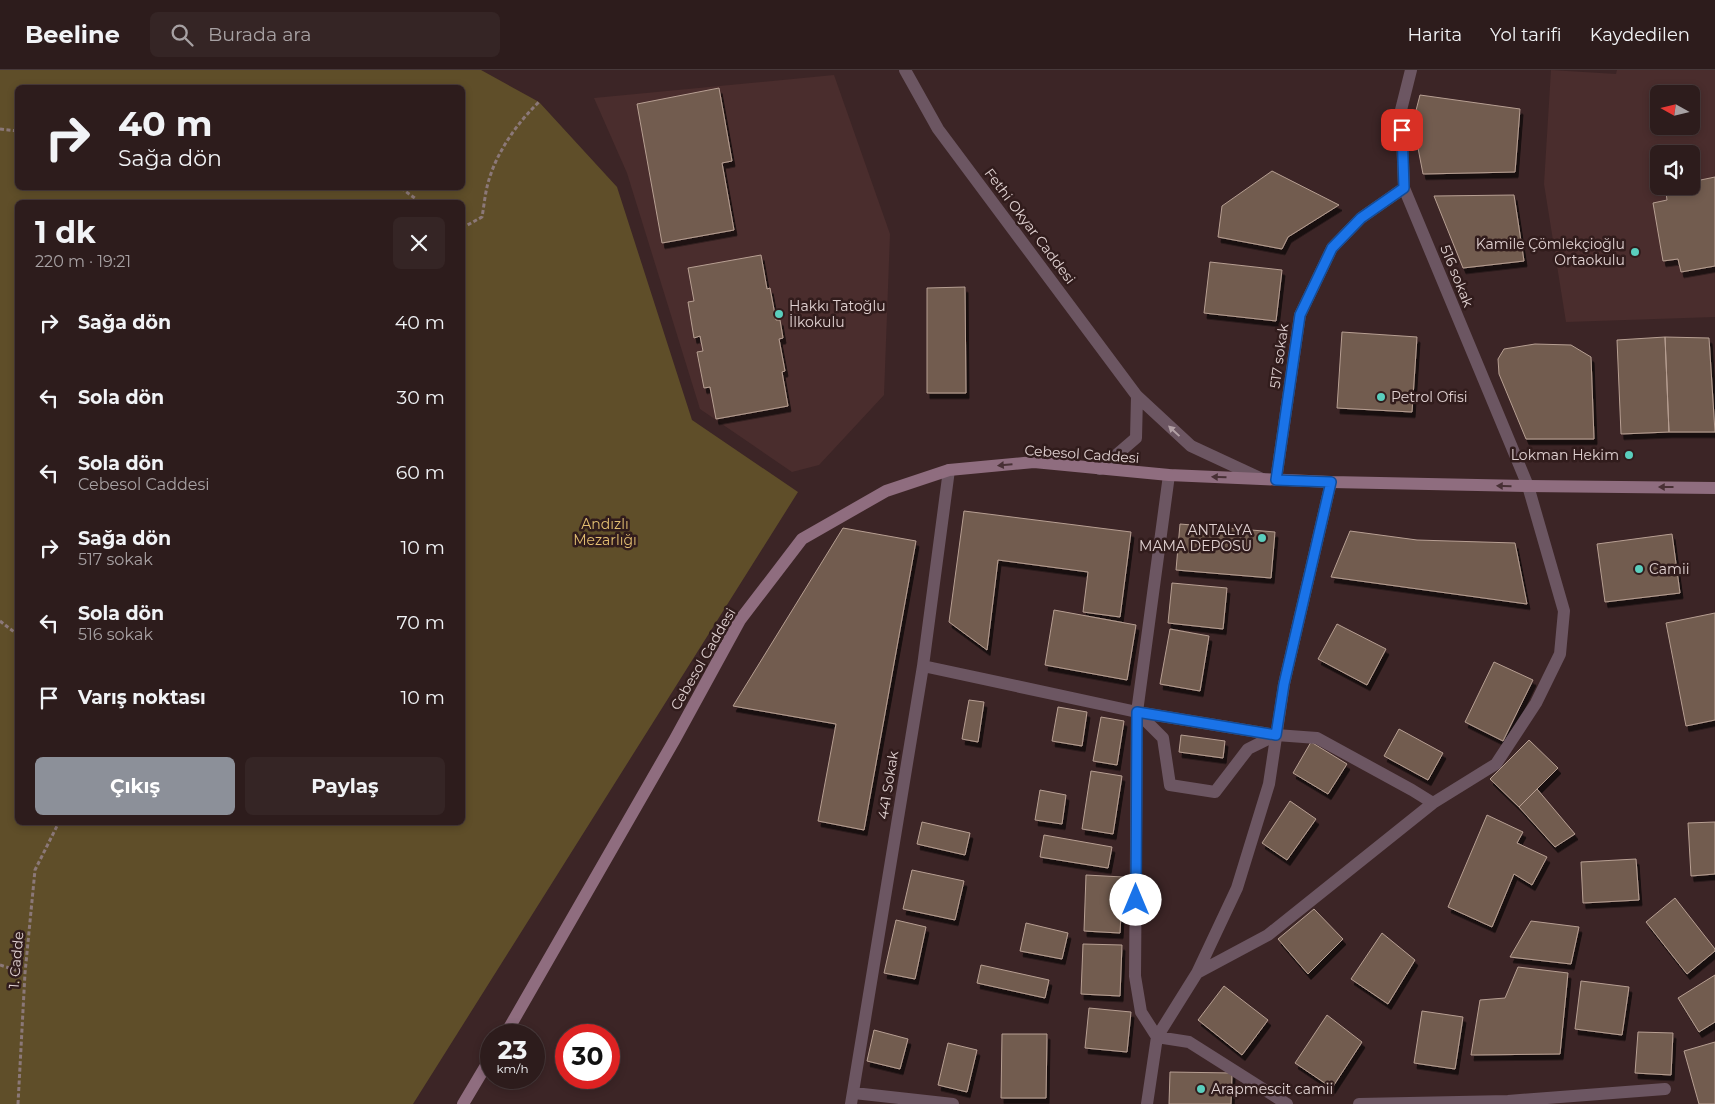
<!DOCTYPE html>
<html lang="tr">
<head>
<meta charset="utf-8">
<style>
	:root { --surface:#2d1c1c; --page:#352525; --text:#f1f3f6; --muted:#a7a1a3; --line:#483a3b; --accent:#8c9099 }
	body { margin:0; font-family:Montserrat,sans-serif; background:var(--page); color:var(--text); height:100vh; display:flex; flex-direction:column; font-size:19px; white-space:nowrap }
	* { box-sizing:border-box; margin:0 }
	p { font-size:16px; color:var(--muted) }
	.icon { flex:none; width:28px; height:28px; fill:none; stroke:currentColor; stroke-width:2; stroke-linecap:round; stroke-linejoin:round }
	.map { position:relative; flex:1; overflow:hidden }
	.details { position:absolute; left:15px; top:130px; width:450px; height:625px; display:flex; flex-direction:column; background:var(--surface); border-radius:8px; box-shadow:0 2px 8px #0003,0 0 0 1px var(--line) }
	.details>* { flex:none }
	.guide { position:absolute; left:15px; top:15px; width:450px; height:105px; border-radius:8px; box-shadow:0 2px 8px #0003,0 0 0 1px var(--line); background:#2d1c1c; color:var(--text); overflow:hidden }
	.needle { width:32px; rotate:278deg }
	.tools { position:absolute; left:1650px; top:15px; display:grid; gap:10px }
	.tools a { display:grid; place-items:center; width:50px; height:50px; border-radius:8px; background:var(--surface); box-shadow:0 2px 8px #0003,0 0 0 1px var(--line); font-size:25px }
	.speed { position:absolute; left:480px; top:954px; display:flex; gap:10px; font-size:25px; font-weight:700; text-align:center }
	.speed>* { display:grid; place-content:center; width:65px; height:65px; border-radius:50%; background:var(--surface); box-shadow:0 2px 8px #0003,0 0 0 1px var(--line); line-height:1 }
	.speed small { font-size:12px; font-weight:400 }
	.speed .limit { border:8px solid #d22; background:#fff; color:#111 }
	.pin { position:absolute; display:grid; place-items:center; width:42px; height:42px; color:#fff; margin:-21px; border-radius:10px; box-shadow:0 2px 8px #0006 }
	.me { position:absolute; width:55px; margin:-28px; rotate:0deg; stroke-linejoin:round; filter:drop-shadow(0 0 4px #0008) }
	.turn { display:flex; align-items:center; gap:18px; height:105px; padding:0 20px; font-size:22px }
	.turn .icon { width:65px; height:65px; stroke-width:2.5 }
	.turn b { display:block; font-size:35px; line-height:42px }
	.round { display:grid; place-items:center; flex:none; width:52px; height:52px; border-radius:8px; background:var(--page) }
	.head { display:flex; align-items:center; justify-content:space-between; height:85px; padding:0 20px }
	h1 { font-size:30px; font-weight:700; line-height:38px }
	.button { display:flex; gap:10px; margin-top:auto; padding:10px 20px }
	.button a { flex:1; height:58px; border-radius:8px; background:var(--accent); color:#fff; font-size:20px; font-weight:700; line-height:58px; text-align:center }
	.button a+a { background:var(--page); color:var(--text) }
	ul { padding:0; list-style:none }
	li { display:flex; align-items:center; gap:15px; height:75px; padding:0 20px }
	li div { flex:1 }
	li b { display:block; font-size:19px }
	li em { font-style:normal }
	header { display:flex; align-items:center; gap:30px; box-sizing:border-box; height:70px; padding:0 25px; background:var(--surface); border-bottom:1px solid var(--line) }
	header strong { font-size:24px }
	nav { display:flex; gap:28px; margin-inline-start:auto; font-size:18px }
	.search { width:350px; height:45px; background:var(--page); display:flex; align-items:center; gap:12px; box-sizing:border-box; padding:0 18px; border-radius:8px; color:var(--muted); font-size:19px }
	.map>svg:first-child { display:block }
</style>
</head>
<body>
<header>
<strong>Beeline</strong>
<div class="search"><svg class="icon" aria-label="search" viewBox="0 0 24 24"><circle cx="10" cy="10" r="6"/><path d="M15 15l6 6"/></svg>Burada ara</div>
<nav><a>Harita</a><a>Yol tarifi</a><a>Kaydedilen</a></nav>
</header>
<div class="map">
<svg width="1715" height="1034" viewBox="0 0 1715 1034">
	<defs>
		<filter id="shadow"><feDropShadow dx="3" dy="5.5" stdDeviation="0" flood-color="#0009"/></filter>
	</defs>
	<rect width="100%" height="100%" fill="#3c2526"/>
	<path fill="#4a2d2d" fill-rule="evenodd" d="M1551 0 1616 4 1617 0H1715V247L1566 252 1544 114ZM1659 24H1691V56H1659ZM1659 84H1691V116H1659Z
		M834 5 890 164 884 325 819 395 792 402 700 339 627 103 594 28Z"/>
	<path fill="#5f4e29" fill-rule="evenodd" d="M0 0H481L539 32 617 117 692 350 798 422 413 1034H0ZM18 18H462V118H18ZM18 132H462V752H18Z"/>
	<path fill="#725c50" stroke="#b79f92" filter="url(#shadow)" d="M719 18 732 91 722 93 734 160 662 173 637 34Z
		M1420 25 1520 39 1515 102 1423 104 1413 52Z
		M1272 101 1339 135 1288 167 1282 179 1218 167 1222 136Z
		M1715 107V196L1681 202 1678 189 1663 191 1653 133 1667 130 1665 116H1691V112Z
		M1514 125 1524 191 1463 198 1434 126Z
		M761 185 767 219 770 218 776 250H780L783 268 779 269 785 301 782 302 788 336 716 349 710 317 704 318 697 282 703 281 700 266 694 268 688 232 694 231 688 198Z
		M1210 192 1282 200 1276 251 1204 243Z
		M965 217 966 323H927V218Z
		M1342 262 1417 267 1412 342 1337 338Z
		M1665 267 1669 362 1621 364 1617 270Z
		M1665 267 1709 268 1715 362H1669Z
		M1535 274 1571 275 1591 287 1594 369H1526L1499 304 1498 289 1504 279Z
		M964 441 1131 462 1120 547 1083 542 1088 502 998 490 987 580 949 552Z
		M1180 454 1275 462 1271 508 1176 500Z
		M843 458 916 471 864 760 818 751 836 654 733 636Z
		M1350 461 1417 470 1515 473 1527 534 1331 507Z
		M1672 464 1680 523 1605 532 1597 474Z
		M1172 513 1227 518 1223 559 1168 553Z
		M1054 540 1136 555 1127 610 1045 595Z
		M1715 543V650L1686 656 1666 553Z
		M1337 554 1386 579 1367 615 1318 589Z
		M1170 559 1209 566 1200 621 1160 614Z
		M1494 592 1533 610 1503 671 1465 652Z
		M969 630 984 632 978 672 962 669Z
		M1058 637 1087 642 1082 676 1052 671Z
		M1101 647 1124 651 1117 695 1093 691Z
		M1399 659 1443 683 1428 710 1384 686Z
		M1181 665 1225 671 1223 688 1179 682Z
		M1529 670 1558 698 1519 737 1490 709Z
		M1311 672 1347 694 1328 724 1293 703Z
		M1091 701 1122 706 1113 764 1082 759Z
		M1537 719 1575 764 1555 777 1519 737Z
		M1040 720 1066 725 1062 754 1035 750Z
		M1290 731 1316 749 1287 790 1262 773Z
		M1487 745 1523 762 1517 773 1547 787 1532 815 1514 804 1492 857 1448 837Z
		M922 752 970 763 965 785 917 774Z
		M1715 752V804L1691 806 1688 753Z
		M1044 765 1112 777 1108 798 1040 787Z
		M1636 789 1639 830 1583 833 1581 792Z
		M912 800 964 811 955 850 903 839Z
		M1086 805 1123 807 1120 863 1084 861Z
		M1675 828 1715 879V881L1687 904 1646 852Z
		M1314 839 1343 869 1308 904 1278 869Z
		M896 850 926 857 915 909 884 903Z
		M1531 851 1579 857 1571 894 1510 887Z
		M1026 853 1068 863 1062 889 1020 881Z
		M1382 863 1415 890 1388 934 1351 909Z
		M1083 874 1122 875 1120 926 1081 924Z
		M981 895 1049 910 1045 928 977 913Z
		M1518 897 1568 903 1560 984 1471 985 1480 930 1505 928Z
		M1715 905V952L1699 962 1678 928Z
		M1581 911 1629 917 1622 965 1575 959Z
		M1224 916 1268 950 1242 985 1198 950Z
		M1089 938 1131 942 1127 982 1085 978Z
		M1422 941 1463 947 1455 999 1414 993Z
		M1327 945 1362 972 1332 1018 1295 993Z
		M874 960 908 969 900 999 867 991Z
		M1638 962 1673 963 1671 1005 1635 1003Z
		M1002 964H1047L1046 1028H1001Z
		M1715 972V1034H1699L1684 981Z
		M948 973 977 980 967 1022 938 1015Z
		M1170 1002 1232 1003 1231 1034H1169Z"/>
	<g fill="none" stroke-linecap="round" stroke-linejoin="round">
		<path stroke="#8b7878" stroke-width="3" stroke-dasharray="4 2.5" stroke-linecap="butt" d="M0 59 18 61
			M401 118 416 129 418 132
			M462 158 482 147C484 136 485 124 488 113 496 83 517 53 539 32
			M0 551 18 565
			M0 895 25 903
			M18 1034 25 903 35 800 59 752"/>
		<path stroke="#6c5662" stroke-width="12" d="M1137 642 1163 668 1170 715 1215 722 1248 679 1276 665"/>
		<path stroke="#6c5662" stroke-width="12" d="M1276 410 1300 245 1332 178 1361 148 1404 118
			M923 596 1137 642 1276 665 1317 668 1412 720 1433 733
			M1197 903 1237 818 1269 714 1284 614 1331 412
			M854 1023 953 1034
			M851 1034 923 596 949 400
			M1147 1034 1157 967 1141 942 1135 906 1137 642 1169 405
			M1287 1034 1189 972 1157 967 1197 903 1268 865 1433 733 1496 694 1536 633 1560 584 1564 541 1528 416 1404 118 1401 40 1411 0
			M1359 1034 1508 1031 1665 1019"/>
		<path stroke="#6c5662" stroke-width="12" d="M905 0 938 59 1137 326 1191 376 1262 409
			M1100 399 1136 368 1137 326"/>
		<path stroke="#8f6d7f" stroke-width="12" d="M505 965 675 669 740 550 802 469 886 421 949 400 1034 392 1169 405 1331 412 1528 416 1715 418
			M463 1034 491 987"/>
	</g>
	<defs><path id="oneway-solid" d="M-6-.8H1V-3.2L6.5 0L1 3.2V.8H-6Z" transform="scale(1.25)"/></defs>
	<use fill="#b2a0a5" href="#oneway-solid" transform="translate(1174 361) rotate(-137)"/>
	<g fill="#483035">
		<use href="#oneway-solid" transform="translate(1005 395) rotate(175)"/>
		<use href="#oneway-solid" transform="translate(1219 407) rotate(-178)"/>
		<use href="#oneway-solid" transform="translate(1504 416) rotate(-179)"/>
		<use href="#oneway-solid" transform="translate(1666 417) rotate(-180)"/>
	</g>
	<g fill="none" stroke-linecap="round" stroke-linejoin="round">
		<defs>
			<path id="route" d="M1136 830 1137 642 1276 665 1284 614 1331 412 1276 410 1300 245 1332 178 1361 148 1404 118 1402 60"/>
		</defs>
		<use href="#route" stroke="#114b97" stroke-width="12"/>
		<use href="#route" stroke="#1a73e8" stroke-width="9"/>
	</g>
	<g fill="#5acebd" stroke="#311c1c" stroke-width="2">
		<circle cx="1635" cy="182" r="5"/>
		<circle cx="779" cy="244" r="5"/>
		<circle cx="1381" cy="327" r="5"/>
		<circle cx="1629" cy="385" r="5"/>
		<circle cx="1262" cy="468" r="5"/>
		<circle cx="1639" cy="499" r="5"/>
		<circle cx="1201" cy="1019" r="5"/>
	</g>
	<g text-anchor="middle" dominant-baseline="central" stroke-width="5" stroke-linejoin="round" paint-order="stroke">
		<g font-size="14" fill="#e0d1d1" stroke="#311c1c">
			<text transform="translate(1030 156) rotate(53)">Fethi Okyar Caddesi</text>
			<text transform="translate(1457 206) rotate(68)">516 sokak</text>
			<text transform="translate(1279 286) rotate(-82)">517 sokak</text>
			<text transform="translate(1082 384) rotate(4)">Cebesol Caddesi</text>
			<text transform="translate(703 589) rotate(-60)">Cebesol Caddesi</text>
			<text transform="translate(888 715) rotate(-81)">441 Sokak</text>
			<text transform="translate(16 890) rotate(-85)">1. Cadde</text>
		</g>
		<g font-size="14" fill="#e0d1d1" stroke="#311c1c" text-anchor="start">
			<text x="1625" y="174" text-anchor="end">Kamile Çömlekçioğlu<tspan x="1625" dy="16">Ortaokulu</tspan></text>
			<text x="789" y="236">Hakkı Tatoğlu<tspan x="789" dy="16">İlkokulu</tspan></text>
			<text x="1391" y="327">Petrol Ofisi</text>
			<text x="1619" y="385" text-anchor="end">Lokman Hekim</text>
			<text x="1252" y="460" text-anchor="end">ANTALYA<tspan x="1252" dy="16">MAMA DEPOSU</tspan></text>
			<text x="1649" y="499">Camii</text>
			<text x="1211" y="1019">Arapmescit camii</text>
		</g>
		<g font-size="14" fill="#e4bf72" stroke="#311c1c">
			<text x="605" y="454">Andızlı<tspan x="605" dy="16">Mezarlığı</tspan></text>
		</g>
	</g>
</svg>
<div class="tools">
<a><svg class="needle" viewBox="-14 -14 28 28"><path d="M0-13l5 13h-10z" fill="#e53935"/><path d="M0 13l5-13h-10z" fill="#a7a1a3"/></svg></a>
<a><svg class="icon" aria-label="sound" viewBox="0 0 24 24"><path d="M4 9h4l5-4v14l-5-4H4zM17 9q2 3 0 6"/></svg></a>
</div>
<div class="speed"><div>23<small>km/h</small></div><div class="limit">30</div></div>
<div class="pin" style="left:1402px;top:60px;background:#d93025"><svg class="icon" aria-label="arrive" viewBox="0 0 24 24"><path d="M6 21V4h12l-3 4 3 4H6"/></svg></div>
<svg class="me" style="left:1136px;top:830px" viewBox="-20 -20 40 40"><circle r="19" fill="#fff"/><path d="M0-13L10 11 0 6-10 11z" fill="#1a73e8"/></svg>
<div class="guide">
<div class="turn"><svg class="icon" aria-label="right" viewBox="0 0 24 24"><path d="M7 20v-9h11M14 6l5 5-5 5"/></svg><div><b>40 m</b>Sağa dön</div></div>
</div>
<section class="details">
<div class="head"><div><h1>1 dk</h1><p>220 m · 19:21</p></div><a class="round"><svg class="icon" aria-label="close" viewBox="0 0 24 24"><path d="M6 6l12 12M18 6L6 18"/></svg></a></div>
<ul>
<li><svg class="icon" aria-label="right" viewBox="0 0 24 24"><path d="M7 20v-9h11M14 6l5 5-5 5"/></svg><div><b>Sağa dön</b></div><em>40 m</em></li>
<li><svg class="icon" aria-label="left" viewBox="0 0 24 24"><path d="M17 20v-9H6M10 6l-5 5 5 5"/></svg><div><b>Sola dön</b></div><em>30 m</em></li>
<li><svg class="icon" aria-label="left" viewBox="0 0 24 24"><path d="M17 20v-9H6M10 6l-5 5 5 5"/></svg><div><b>Sola dön</b><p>Cebesol Caddesi</p></div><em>60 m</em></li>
<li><svg class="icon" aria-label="right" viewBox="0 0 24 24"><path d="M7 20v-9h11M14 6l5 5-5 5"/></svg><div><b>Sağa dön</b><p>517 sokak</p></div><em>10 m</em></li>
<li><svg class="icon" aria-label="left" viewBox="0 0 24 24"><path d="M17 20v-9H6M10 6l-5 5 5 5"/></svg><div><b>Sola dön</b><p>516 sokak</p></div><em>70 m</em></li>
<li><svg class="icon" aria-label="arrive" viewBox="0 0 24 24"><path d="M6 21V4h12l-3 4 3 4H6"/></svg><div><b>Varış noktası</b></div><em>10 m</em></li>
</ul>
<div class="button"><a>Çıkış</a><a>Paylaş</a></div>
</section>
</div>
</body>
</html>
